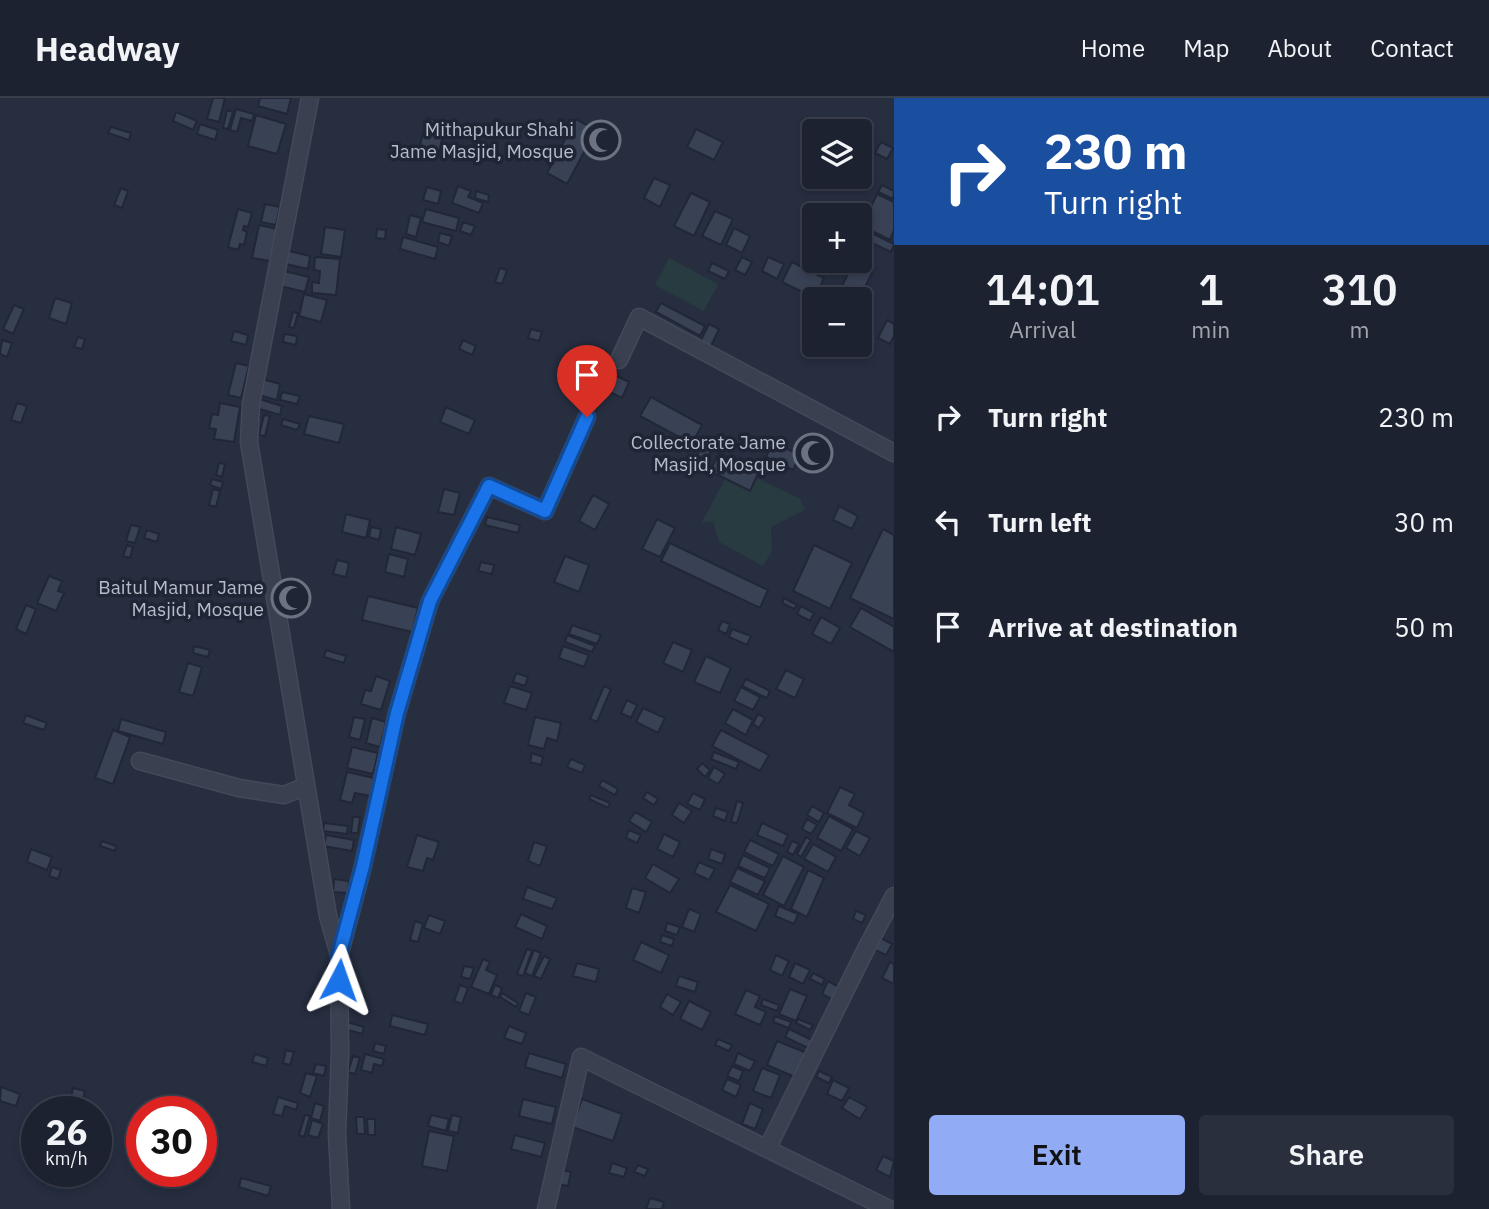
<!DOCTYPE html>
<html lang="en">
<head>
<meta charset="utf-8">
<style>
	:root { --surface:#1c2230; --page:#292f3c; --text:#f1f3f6; --muted:#a0a4ab; --line:#3a3f4c; --accent:#91abf5 }
	body { margin:0; font-family:"IBM Plex Sans",sans-serif; background:var(--page); color:var(--text); height:100vh; display:flex; flex-direction:column; font-size:26px; white-space:nowrap }
	* { box-sizing:border-box; margin:0 }
	p { font-size:23px; color:var(--muted) }
	.icon { flex:none; width:38px; height:38px; fill:none; stroke:currentColor; stroke-width:2; stroke-linecap:round; stroke-linejoin:round }
	.map { position:relative; flex:1; overflow:hidden }
	.details { display:flex; flex-direction:column; background:var(--surface); width:595px }
	.details>* { flex:none }
	.banner { background:#1a4fa0; color:#fff; overflow:hidden }
	.controls { position:absolute; left:802px; top:21px; display:grid; gap:14px }
	.controls a { display:grid; place-items:center; width:70px; height:70px; border-radius:7px; background:var(--surface); box-shadow:0 4px 10px #0003,0 0 0 2px var(--line); font-size:35px }
	.speed { position:absolute; left:21px; top:998px; display:flex; gap:14px; font-size:35px; font-weight:700; text-align:center }
	.speed>* { display:grid; place-content:center; width:91px; height:91px; border-radius:50%; background:var(--surface); box-shadow:0 4px 10px #0003,0 0 0 2px var(--line); line-height:1 }
	.speed small { font-size:18px; font-weight:400 }
	.speed .limit { border:10px solid #d22; background:#fff; color:#111 }
	.pin { position:absolute; display:grid; place-items:center; width:60px; height:60px; color:#fff; margin:-72px -30px; border-radius:50% 50% 50% 0; rotate:-45deg; box-shadow:0 0 7px #0007 }
	.pin .icon { rotate:45deg }
	.me { position:absolute; width:77px; margin:-38px; rotate:4deg; stroke-linejoin:round; filter:drop-shadow(0 0 5px #0008) }
	.turn { display:flex; align-items:center; gap:24px; height:147px; padding:0 35px; font-size:32px }
	.turn .icon { width:91px; height:91px; stroke-width:2.5 }
	.turn b { display:block; font-size:49px; line-height:60px }
	.eta { display:flex; justify-content:space-evenly; align-items:center; height:119px; text-align:center }
	.eta b { font-size:42px; font-weight:600; line-height:49px }
	.primary-button { display:flex; gap:14px; margin-top:auto; padding:14px 35px }
	.primary-button a { flex:1; height:80px; border-radius:7px; background:var(--accent); color:#111; font-size:28px; font-weight:600; line-height:80px; text-align:center }
	.primary-button a+a { background:var(--page); color:var(--text) }
	ul { padding:0; list-style:none }
	li { display:flex; align-items:center; gap:21px; height:105px; padding:0 35px }
	li div { flex:1 }
	li b { display:block; font-size:26px }
	li em { font-style:normal }
	header { display:flex; align-items:center; gap:42px; box-sizing:border-box; height:98px; padding:0 35px; background:var(--surface); border-bottom:2px solid var(--line) }
	header strong { font-size:33px }
	nav { display:flex; gap:38px; margin-inline-start:auto; font-size:24px }
	main { display:flex; flex:1; min-height:0 }
	.map>svg:first-child { display:block }
</style>
</head>
<body>
<header>
<strong>Headway</strong>
<nav><a>Home</a><a>Map</a><a>About</a><a>Contact</a></nav>
</header>
<main>
<div class="map">
<svg width="894" height="1111" viewBox="0 0 894 1111">
	<rect width="100%" height="100%" fill="#262e40"/>
	<path fill="#283b41" d="M669 160 718 186 704 213 655 187Z
		M732 368 800 401 805 412 771 429 772 453 763 468 719 444 713 424H702Z"/>
	<path fill="#394155" stroke="#212737" stroke-width="2" d="M213 0H225L219 24 207 21Z
		M260 0H291L287 16 258 8Z
		M236 11 254 16 252 23 241 20 237 34 230 32Z
		M227 12 233 14 228 31 223 30Z
		M176 14 197 23 193 32 173 23Z
		M256 17 286 26 277 56 248 48Z
		M427 20 446 25 439 55 419 51Z
		M576 21 596 32 567 86 547 75Z
		M200 26 218 32 215 42 197 36Z
		M111 29 131 35 129 42 108 35Z
		M696 31 723 44 714 62 687 49Z
		M881 44 893 50 887 61 875 55Z
		M862 58 871 63 862 78 859 76V63Z
		M654 80 670 87 660 109 644 100Z
		M882 87 894 93 893 101 878 94Z
		M458 88 471 93 468 99 483 105 479 115 452 105Z
		M427 89 441 93 438 106 423 102Z
		M121 90 128 93 122 110 114 107Z
		M476 93 489 97 488 104 475 100Z
		M691 95 710 104 694 138 674 128Z
		M877 96 894 104V132L890 142 862 128Z
		M265 106 280 109 276 127 261 124Z
		M238 111 252 115 248 129 244 128 243 132 247 134 244 147 240 146 238 152 228 149Z
		M426 111 459 120 456 133 422 124Z
		M715 113 733 121 721 147 702 138Z
		M410 117 421 120 416 139 406 136Z
		M463 124 475 128 471 137 460 133Z
		M259 127 277 131 270 163 252 160Z
		M325 129 345 132 341 159 321 156Z
		M734 130 750 138 742 155 726 147Z
		M861 130 894 146 891 154 859 139Z
		M377 131 386 132 385 141 376 140Z
		M440 135 452 138 449 148 438 144Z
		M403 139 438 149 435 161 400 151Z
		M289 153 310 158 308 171 286 166Z
		M315 159 340 161 336 197 312 195V184L319 185 320 173 314 172Z
		M742 159 752 164 745 177 735 172Z
		M768 159 784 166 777 181 762 173Z
		M792 164 824 180 815 200 782 184Z
		M712 165 729 173 725 181 708 173Z
		M853 166 872 175 861 197 842 188Z
		M500 170 507 172 502 186 495 184Z
		M284 173 309 179 305 194 280 188Z
		M842 188 859 196 856 201H849L838 196Z
		M304 196 327 202 321 224 299 218Z
		M55 200 72 205 66 226 49 220Z
		M661 205 705 228 700 238 656 214Z
		M14 207 24 211 13 236 3 231Z
		M293 214 298 215 294 230 289 229Z
		M887 222 894 226V238L890 246 878 240Z
		M709 226 719 231 710 250 700 244Z
		M531 231 542 234 539 243 528 240Z
		M234 233 248 237 246 247 231 243Z
		M284 236 297 238 296 247 283 244Z
		M78 239 85 241 82 251 74 249Z
		M2 242 12 245 7 259 0 256Z
		M463 242 476 248 472 257 459 251Z
		M236 265 249 268 241 300 228 297Z
		M602 271 629 284 622 300 594 286Z
		M262 281 280 286 277 302 258 297Z
		M282 294 300 298 297 306 280 302Z
		M651 299 702 327 692 346 640 318Z
		M259 301 282 308 280 317 256 310Z
		M17 305 27 308 21 325 11 322Z
		M220 305 240 309 234 344 214 341 216 331 209 330 212 316 218 317Z
		M446 309 475 322 469 336 440 324Z
		M264 317 270 318 265 338 259 337Z
		M309 318 344 326 339 345 304 336Z
		M283 321 300 326 297 332 281 327Z
		M705 343 714 348 706 362 697 357Z
		M773 344 800 357 793 372 766 359Z
		M719 355 759 374 750 393 710 373Z
		M219 365 225 366 222 379 216 377Z
		M212 381 223 384 221 391 210 387Z
		M213 391 220 393 216 409 209 407Z
		M444 391 460 395 454 417 438 414Z
		M593 397 609 406 595 432 579 423Z
		M839 408 858 418 852 431 833 422Z
		M346 416 370 422 366 440 342 434Z
		M487 419 520 427 518 435 485 427Z
		M657 421 675 430 660 459 642 451Z
		M131 427 140 429 135 445 126 443Z
		M371 429 381 431 379 442 369 439Z
		M396 429 421 436 415 457 391 451Z
		M883 431 894 437V521L850 500Z
		M147 432 159 436 157 444 144 440Z
		M670 445 768 492 760 510 661 463Z
		M127 447 133 449 130 460 123 458Z
		M814 447 852 465 830 511 793 493Z
		M389 456 408 461 404 479 385 474Z
		M565 458 589 467 579 494 554 484Z
		M337 462 349 465 346 479 333 476Z
		M481 464 494 467 492 476 478 473Z
		M49 478 62 483 58 493 64 495 56 513 37 505Z
		M368 498 418 510 412 534 362 522Z
		M784 500 797 507 794 511 782 505Z
		M26 507 36 511 26 536 16 531Z
		M801 508 814 515 810 523 797 516Z
		M861 510 894 529V554L850 529Z
		M821 519 840 530 831 546 812 536Z
		M722 523 730 526 726 536 718 532Z
		M572 527 601 537 597 546 569 536Z
		M732 531 751 538 747 547 729 539Z
		M567 537 595 548 592 554 565 544Z
		M673 544 692 552 683 574 663 565Z
		M194 548 210 552 208 559 193 555Z
		M563 548 589 557 584 569 559 560Z
		M326 552 346 558 344 565 324 559Z
		M706 558 731 570 720 595 694 584Z
		M188 565 202 569 193 598 179 594Z
		M786 572 804 581 795 600 776 591Z
		M516 575 528 579 525 588 513 584Z
		M376 578 390 583 381 612 361 606 365 592 371 593Z
		M746 581 770 593 767 600 742 588Z
		M510 588 532 595 526 612 504 605Z
		M604 588 611 591 597 624 590 621Z
		M741 589 760 599 753 612 734 603Z
		M627 602 637 607 631 620 621 615Z
		M643 610 665 620 658 635 636 624Z
		M733 611 753 622 746 637 725 625Z
		M758 616 765 620 759 630 753 626Z
		M26 617 47 625 44 632 23 625Z
		M354 619 365 621 360 642 349 639Z
		M535 619 561 625 557 643 547 640 544 651 528 647Z
		M372 620 386 624 380 649 366 645Z
		M121 621 166 634 163 646 118 633Z
		M113 632 130 639 113 686 95 680Z
		M721 632 769 657 760 673 712 648Z
		M352 649 378 655 373 676 347 670Z
		M714 654 739 664 736 671 711 661Z
		M532 655 543 659 541 667 530 664Z
		M571 661 585 667 582 675 567 669Z
		M702 665 710 672 705 679 697 671Z
		M714 669 725 676 718 686 708 680Z
		M347 674 374 680 370 698 355 695 352 705 340 702Z
		M602 682 618 691 615 697 599 688Z
		M840 689 855 696 849 707 864 715 857 730 827 715Z
		M647 694 658 701 654 707 643 700Z
		M693 695 705 701 700 712 687 706Z
		M591 697 610 705 608 710 589 701Z
		M737 703 743 705 737 725 731 724Z
		M679 705 692 713 684 725 672 717Z
		M812 708 824 715 819 724 807 717Z
		M716 710 728 714 725 723 713 718Z
		M635 714 652 724 646 734 629 723Z
		M829 718 853 731 841 753 817 740Z
		M353 719H360L358 735H351Z
		M807 721 817 727 811 736 802 731Z
		M324 725 348 728 347 736 323 733Z
		M762 725 788 737 783 748 757 737Z
		M629 732 641 737 637 745 626 740Z
		M856 733 870 740 860 758 846 750Z
		M664 736 680 744 673 759 657 751Z
		M326 737 354 742 352 753 324 748Z
		M417 737 439 744 433 762 427 760 423 773 407 769Z
		M806 739 811 742 801 759 797 756Z
		M750 742 779 756 773 768 744 754Z
		M102 743 116 748 115 753 100 748Z
		M792 743 799 746 793 757 787 754Z
		M534 744 547 748 540 768 528 763Z
		M813 746 836 759 828 774 804 761Z
		M31 751 52 759 47 772 27 764Z
		M711 751 725 756 722 766 708 761Z
		M743 757 770 770 765 780 738 768Z
		M783 758 804 769 784 808 763 797Z
		M699 764 715 771 709 782 694 775Z
		M653 766 679 781 670 795 645 780Z
		M52 769 61 772 58 781 49 778Z
		M737 770 765 783 758 797 730 784Z
		M808 772 824 780 807 819 791 811Z
		M334 781 349 783 348 795 333 794Z
		M730 787 769 806 756 833 716 814Z
		M527 789 557 800 552 811 523 801Z
		M632 790 646 794 639 815 626 810Z
		M779 808 798 816 794 826 775 818Z
		M689 811 701 816 694 834 682 829Z
		M856 813 866 817 862 825 853 821Z
		M521 816 547 828 542 841 515 829Z
		M429 817 445 823 440 836 424 830Z
		M415 823 423 826 418 844 410 842Z
		M667 825 680 829 677 837 665 833Z
		M662 837 674 841 672 848 660 844Z
		M881 840 892 846 886 857 875 852Z
		M641 844 669 857 661 875 633 862Z
		M527 851 532 853 523 878 517 876Z
		M534 852 541 855 532 878 525 875Z
		M776 857 789 863 782 878 770 872Z
		M544 858 550 861 541 881 534 878Z
		M483 861 490 864 486 872 497 877 489 896 471 889Z
		M890 864 894 866V886L882 880Z
		M577 865 599 871 596 884 573 878Z
		M795 865 810 872 803 886 789 879Z
		M464 868 474 870 470 881 461 879Z
		M813 875 825 881 822 887 810 881Z
		M679 878 698 884 695 894 676 888Z
		M828 883 839 889 833 902 822 896Z
		M460 887 468 890 462 906 454 903Z
		M495 887 502 890 498 900 491 897Z
		M790 891 807 898 796 923 779 916Z
		M746 892 760 898 755 909 766 914 760 927 735 916Z
		M502 895 518 905 516 909 500 899Z
		M526 895 536 899 529 917 519 913Z
		M667 896 681 904 673 917 660 909Z
		M763 901 779 907 777 913 761 907Z
		M689 903 711 914 702 932 680 921Z
		M392 917 428 926 425 937 390 928Z
		M775 918 791 924 789 930 773 924Z
		M798 921 813 927 810 932 796 925Z
		M347 924 364 929 362 936 345 931Z
		M509 928 526 935 522 946 504 940Z
		M789 931 812 942 808 950 785 939Z
		M718 941 732 947 729 953 715 947Z
		M777 943 807 955 797 980 767 967Z
		M375 945 386 948 384 956 373 953Z
		M286 952 294 954 290 967 283 965Z
		M529 955 566 966 562 980 525 969Z
		M738 955 755 963 750 973 734 966Z
		M255 956 268 960 266 968 252 964Z
		M365 956 384 961 382 968 374 966 372 975 361 972Z
		M353 958 360 960 355 976 348 974Z
		M316 966 326 968 324 978 313 975Z
		M732 968 743 973 739 983 727 978Z
		M762 970 780 977 771 1000 753 993Z
		M819 973 832 979 829 985 816 979Z
		M306 975 317 978 310 999 300 995Z
		M727 981 741 987 736 999 722 992Z
		M833 982 849 990 842 1003 827 996Z
		M1 989 20 996 16 1008 0 1003Z
		M73 990 85 993 82 1006 70 1003Z
		M278 999 298 1005 296 1012 285 1008 282 1018 273 1016Z
		M849 999 867 1009 860 1021 842 1010Z
		M523 1001 556 1009 552 1026 519 1018Z
		M582 1001 622 1016 613 1043 572 1029Z
		M315 1005 324 1008 320 1023 311 1020Z
		M750 1005 763 1011 755 1031 742 1026Z
		M305 1017 310 1018 304 1039 299 1037Z
		M431 1017 449 1021 446 1033 428 1028Z
		M452 1017 461 1019 458 1035 448 1033Z
		M356 1019H364L365 1036H357Z
		M367 1021H375V1037H368Z
		M312 1022 323 1026 318 1040 308 1037Z
		M429 1033 454 1038 447 1073 422 1068Z
		M515 1037 545 1045 541 1059 511 1051Z
		M883 1058 894 1063 890 1079 876 1072Z
		M612 1065 627 1070 624 1079 609 1075Z
		M638 1067 648 1071 645 1078 634 1074Z
		M561 1072 571 1074 568 1088 558 1086Z
		M241 1080 271 1088 268 1098 239 1089Z
		M650 1100 664 1104 662 1111H646Z"/>
	<g fill="none" stroke-linecap="round" stroke-linejoin="round">
		<defs>
			<path id="street" d="M310 0 251 306 249 344 328 818 339 857 340 955 337 1036 341 1111
				M619 262 639 219 894 355
				M140 663 239 690 284 697 306 688
				M340 855 363 768 397 615 430 503 489 388 545 413 587 319
				M767 1051 865 853 894 798
				M546 1111 581 959 889 1111"/>
		</defs>
		<use href="#street" stroke="#444959" stroke-width="19"/>
		<use href="#street" stroke="#3a4050" stroke-width="16"/>
	</g>
	<g fill="none" stroke-linecap="round" stroke-linejoin="round">
		<defs>
			<path id="route" d="M339 882V857L363 768 397 615 430 503 489 388 545 413 587 319"/>
		</defs>
		<use href="#route" stroke="#114b97" stroke-width="18"/>
		<use href="#route" stroke="#1a73e8" stroke-width="12"/>
	</g>
	<defs>
		<symbol id="mosque-ring" viewBox="-11 -11 22 22"><circle r="9.5" fill="#1f2535" stroke="#6b7280" stroke-width="1.5"/><path d="M3.5-4.9A6 6 0 1 0 3.5 4.9A5 5 0 1 1 3.5-4.9Z" fill="#6b7280"/></symbol>
	</defs>
	<g fill-rule="evenodd">
		<use href="#mosque-ring" x="579" y="20" width="44" height="44"/>
		<use href="#mosque-ring" x="791" y="333" width="44" height="44"/>
		<use href="#mosque-ring" x="269" y="478" width="44" height="44"/>
	</g>
	<g text-anchor="middle" dominant-baseline="central" stroke-width="7" stroke-linejoin="round" paint-order="stroke">
		<g font-size="19" fill="#b7bcca" stroke="#1f2535" text-anchor="end">
			<text x="574" y="31">Mithapukur Shahi<tspan x="574" dy="22">Jame Masjid, Mosque</tspan></text>
			<text x="786" y="344">Collectorate Jame<tspan x="786" dy="22">Masjid, Mosque</tspan></text>
			<text x="264" y="489">Baitul Mamur Jame<tspan x="264" dy="22">Masjid, Mosque</tspan></text>
		</g>
	</g>
</svg>
<div class="controls">
<a><svg class="icon" aria-label="layers" viewBox="0 0 24 24"><path d="M12 4l9 5-9 5-9-5zM3 14l9 5 9-5"/></svg></a>
<a>+</a>
<a>−</a>
</div>
<div class="speed"><div>26<small>km/h</small></div><div class="limit">30</div></div>
<div class="pin" style="left:587px;top:319px;background:#d93025"><svg class="icon" aria-label="arrive" viewBox="0 0 24 24"><path d="M6 21V4h12l-3 4 3 4H6"/></svg></div>
<svg class="me" style="left:339px;top:882px" viewBox="-20 -20 40 40"><path d="M0-17L14 15 0 8-14 15z" fill="#1a73e8" stroke="#fff" stroke-width="4"/></svg>
</div>
<section class="details">
<div class="banner">
<div class="turn"><svg class="icon" aria-label="right" viewBox="0 0 24 24"><path d="M7 20v-9h11M14 6l5 5-5 5"/></svg><div><b>230 m</b>Turn right</div></div>
</div>
<div class="eta">
<div><b>14:01</b><p>Arrival</p></div>
<div><b>1</b><p>min</p></div>
<div><b>310</b><p>m</p></div>
</div>
<ul>
<li><svg class="icon" aria-label="right" viewBox="0 0 24 24"><path d="M7 20v-9h11M14 6l5 5-5 5"/></svg><div><b>Turn right</b></div><em>230 m</em></li>
<li><svg class="icon" aria-label="left" viewBox="0 0 24 24"><path d="M17 20v-9H6M10 6l-5 5 5 5"/></svg><div><b>Turn left</b></div><em>30 m</em></li>
<li><svg class="icon" aria-label="arrive" viewBox="0 0 24 24"><path d="M6 21V4h12l-3 4 3 4H6"/></svg><div><b>Arrive at destination</b></div><em>50 m</em></li>
</ul>
<div class="primary-button"><a>Exit</a><a>Share</a></div>
</section>
</main>
</body>
</html>
